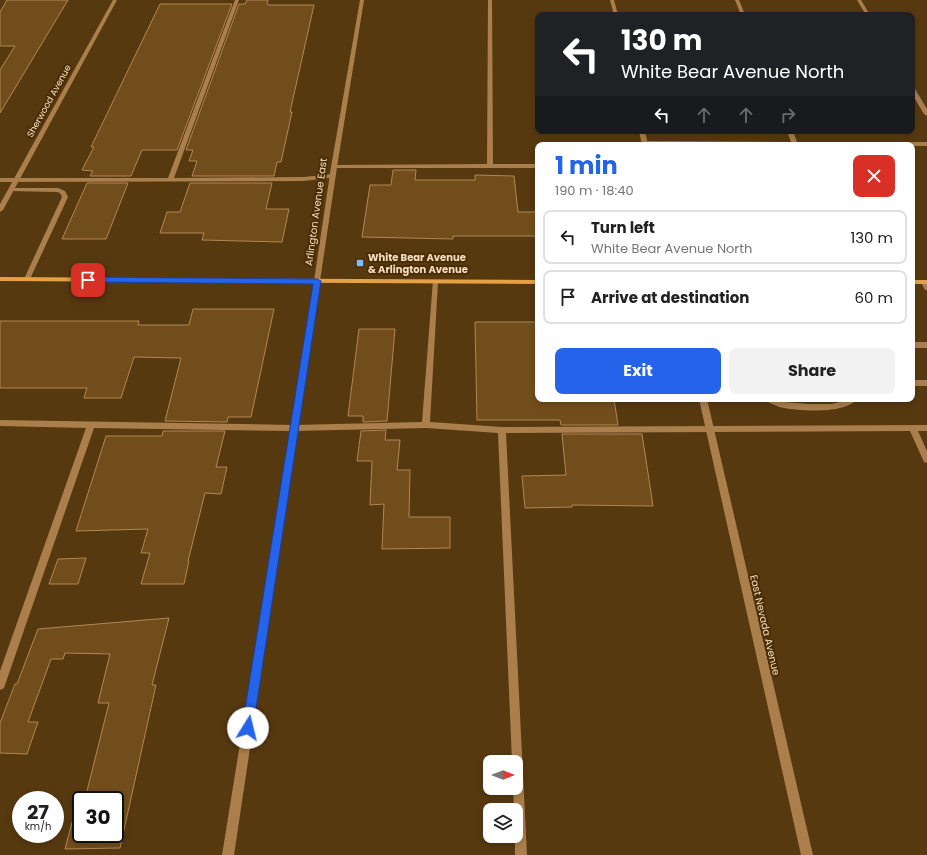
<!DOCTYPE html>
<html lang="en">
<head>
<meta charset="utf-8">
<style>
	:root { --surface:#fff; --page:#f2f2f2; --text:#222; --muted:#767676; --line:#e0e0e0; --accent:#2563eb }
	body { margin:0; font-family:Poppins,sans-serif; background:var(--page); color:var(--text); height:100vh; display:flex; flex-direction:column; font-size:15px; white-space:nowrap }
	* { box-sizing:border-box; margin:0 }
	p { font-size:13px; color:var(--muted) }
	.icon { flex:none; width:22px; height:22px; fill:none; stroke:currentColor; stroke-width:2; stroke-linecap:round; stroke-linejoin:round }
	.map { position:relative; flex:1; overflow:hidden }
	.side { position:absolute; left:535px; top:142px; width:380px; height:260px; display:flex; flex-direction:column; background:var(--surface); border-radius:8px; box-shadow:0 2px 6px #0003 }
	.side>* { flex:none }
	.top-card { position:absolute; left:535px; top:12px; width:380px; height:122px; border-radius:8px; box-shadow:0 2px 6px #0003; background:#202124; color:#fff; overflow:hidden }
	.needle { width:26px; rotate:90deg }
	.controls { position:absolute; left:483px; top:755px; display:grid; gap:8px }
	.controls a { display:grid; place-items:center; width:40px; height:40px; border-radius:8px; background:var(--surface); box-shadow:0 2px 6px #0003; font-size:20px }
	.speed { position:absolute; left:12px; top:791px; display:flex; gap:8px; font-size:20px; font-weight:700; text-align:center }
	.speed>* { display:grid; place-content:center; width:52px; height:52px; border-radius:50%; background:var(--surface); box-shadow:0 2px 6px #0003; line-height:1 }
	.speed small { font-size:10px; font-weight:400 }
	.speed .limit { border:2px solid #111; border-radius:6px; background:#fff; color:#111 }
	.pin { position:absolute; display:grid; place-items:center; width:34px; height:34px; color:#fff; margin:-17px; border-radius:8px; box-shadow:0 2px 6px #0006 }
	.me { position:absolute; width:44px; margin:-22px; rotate:9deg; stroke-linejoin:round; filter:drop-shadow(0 0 3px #0008) }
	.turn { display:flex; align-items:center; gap:14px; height:84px; padding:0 20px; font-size:18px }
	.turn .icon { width:52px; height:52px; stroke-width:2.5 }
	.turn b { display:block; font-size:28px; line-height:34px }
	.lanes { display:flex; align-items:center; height:38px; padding:0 20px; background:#0003; justify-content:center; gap:20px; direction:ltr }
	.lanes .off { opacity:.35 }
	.round { display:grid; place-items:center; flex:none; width:42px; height:42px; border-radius:8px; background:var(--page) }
	.overview { display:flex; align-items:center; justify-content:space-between; height:68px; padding:0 20px }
	h1 { font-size:24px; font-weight:700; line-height:30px; color:var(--accent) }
	.primary-button { display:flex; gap:8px; margin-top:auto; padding:8px 20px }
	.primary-button a { flex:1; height:46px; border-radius:8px; background:var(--accent); color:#fff; font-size:16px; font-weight:700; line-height:46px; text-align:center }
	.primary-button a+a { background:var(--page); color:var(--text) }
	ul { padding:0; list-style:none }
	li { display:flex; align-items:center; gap:12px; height:54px; margin:0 8px 6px; padding:0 12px; border:2px solid var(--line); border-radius:8px }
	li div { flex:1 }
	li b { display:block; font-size:15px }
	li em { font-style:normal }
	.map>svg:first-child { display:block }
</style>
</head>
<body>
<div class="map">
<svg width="927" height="855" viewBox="0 0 927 855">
	<rect width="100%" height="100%" fill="#573910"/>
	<path fill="#724d1c" stroke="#b28753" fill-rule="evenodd" d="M7 0H68L0 113V70L15 46H0V12Z
		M247 0H268L267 4 269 5H314L290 112H292L281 162H277L274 176H192L197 161H189L193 150H186L239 4H245Z
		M160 4H232L177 150H142L131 176H90L93 171 82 170 94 147H91Z
		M393 170H416L415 180H475V175L514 176 518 212H536L537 236H453V239L362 237 370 185H391Z
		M87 183H128L106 239H62Z
		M190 183H272L266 209H289L282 242 202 240 204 233H160L167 212H180Z
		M193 309H274L251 417H228L227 422 165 421 181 358 134 357 121 398H84L87 388H0V321H139L138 325H189Z
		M475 322H538V399H614L618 425H561L560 420H477Z
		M359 329H395L387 421 363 422V416H348Z
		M386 430 385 440H400L397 470H410L409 517H450V548L382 549 384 504 370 505 372 461H357L361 431Z
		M163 431H225L216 467H227L221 494 205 493 188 561H189L184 584H141L150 553H141L148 529 76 531 106 436H162Z
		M562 434H642L653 506 572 505V507L525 508 522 476 566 475Z
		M86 558 78 584H49L58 559Z
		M169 618 152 685H156L120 848 65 849 78 800 85 799 109 703H98L110 654 65 653 63 659H51L28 722H38L27 754 0 753V723L15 684H17L38 629ZM81 800H115V834H81Z"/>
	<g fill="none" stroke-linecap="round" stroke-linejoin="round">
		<path fill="#aa7f4b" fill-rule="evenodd" d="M235 0H239L174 178 304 177 333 174 336 176 335 177 304 181 0 182V178H168Z
			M488 0H492L493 164H538V168H332V166L334 165 487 164Z
			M735 0H739L745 15H741Z
			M787 131H793L797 142H927V146L644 145 641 143 644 141 791 142Z
			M11 188H58L65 191 68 197 30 279 27 281 24 279 62 197 60 193 57 192 9 191 8 190Z
			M433 280H437L438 282 430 422 502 427 927 425V431H918L927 451V463L924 462 910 431 506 433 527 855H515V836H516V810H514L513 788H516V762H512L498 433 426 428 293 431 94 428 5 685 4 688 0 690V671L86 428 0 426V420L293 425 422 422Z
			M922 280H924L927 281V290H925L921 282Z
			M912 342H927V348H912Z
			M912 380H927V386H912Z
			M765 399H776L783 402 809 404H831L840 402 847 399H857C846 414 801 411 784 408 778 407 772 404 766 401Z"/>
		<path fill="#aa7f4b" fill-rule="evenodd" d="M113 0H117L3 210 0 212V204Z
			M610 0H614L618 15H614Z
			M857 0H861L870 15H866Z
			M912 87 915 89 927 109V116L924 114 912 94Z
			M639 131H645L648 145H642Z
			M315 279H319L320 281 234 855H222Z
			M699 399H707L813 855H801Z"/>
		<path fill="#aa7f4b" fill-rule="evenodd" d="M360 0H364L337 167 320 281 317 283 314 281 331 167Z"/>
		<path fill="#e6a147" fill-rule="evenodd" d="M0 277 538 280V284L0 281Z
			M912 280H927V284H912Z"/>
	</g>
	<path fill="#2563eb" stroke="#184099" d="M88 277 317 279 321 281 253 728 252 733 248 734 243 733 242 728 313 284 85 282V278Z"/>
	<rect fill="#82bcfa" stroke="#4b2e03" stroke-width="1.5" x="356" y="259" width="8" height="8" rx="2"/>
	<g text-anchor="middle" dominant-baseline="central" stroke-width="4" stroke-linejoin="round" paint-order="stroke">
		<g font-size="9" fill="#f4ddc3" stroke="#4b2e03">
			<text transform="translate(49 101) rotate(-61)">Sherwood Avenue</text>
		</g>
		<g font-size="10" fill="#f4ddc3" stroke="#4b2e03">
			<text transform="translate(316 212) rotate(-82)">Arlington Avenue East</text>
			<text transform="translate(765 625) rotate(77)">East Nevada Avenue</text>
		</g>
		<g font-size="10" font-weight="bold" fill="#f4ddc3" stroke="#4b2e03" text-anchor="start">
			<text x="368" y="257">White Bear Avenue<tspan x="368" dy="12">&amp; Arlington Avenue</tspan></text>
		</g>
	</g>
</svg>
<div class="controls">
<a><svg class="needle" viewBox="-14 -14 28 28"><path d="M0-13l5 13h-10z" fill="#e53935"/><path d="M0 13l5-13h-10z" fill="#767676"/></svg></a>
<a><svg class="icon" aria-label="layers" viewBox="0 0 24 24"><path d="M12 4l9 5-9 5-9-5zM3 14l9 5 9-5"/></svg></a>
</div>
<div class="speed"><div>27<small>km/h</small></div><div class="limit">30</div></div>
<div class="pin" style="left:88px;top:280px;background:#d93025"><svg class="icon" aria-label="arrive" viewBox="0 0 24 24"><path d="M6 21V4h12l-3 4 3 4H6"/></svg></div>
<svg class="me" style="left:248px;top:728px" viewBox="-20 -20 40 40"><circle r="19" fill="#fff"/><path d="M0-13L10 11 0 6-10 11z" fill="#2563eb"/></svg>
<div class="top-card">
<div class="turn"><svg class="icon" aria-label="left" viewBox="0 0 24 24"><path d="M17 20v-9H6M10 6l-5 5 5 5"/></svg><div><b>130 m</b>White Bear Avenue North</div></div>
<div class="lanes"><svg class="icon" aria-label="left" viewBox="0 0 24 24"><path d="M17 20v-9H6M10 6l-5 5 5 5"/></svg><svg class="icon off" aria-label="ahead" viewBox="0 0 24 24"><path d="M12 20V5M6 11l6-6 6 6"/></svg><svg class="icon off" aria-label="ahead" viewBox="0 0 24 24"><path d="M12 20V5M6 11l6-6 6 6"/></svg><svg class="icon off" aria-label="right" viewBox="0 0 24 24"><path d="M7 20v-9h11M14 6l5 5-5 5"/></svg></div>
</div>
<section class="side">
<div class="overview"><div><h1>1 min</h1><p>190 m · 18:40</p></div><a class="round" style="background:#d93025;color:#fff"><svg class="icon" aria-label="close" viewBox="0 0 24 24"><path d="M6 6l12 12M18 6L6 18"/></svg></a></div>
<ul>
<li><svg class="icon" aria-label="left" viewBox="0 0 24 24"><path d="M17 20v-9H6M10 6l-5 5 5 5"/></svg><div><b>Turn left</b><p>White Bear Avenue North</p></div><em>130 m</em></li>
<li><svg class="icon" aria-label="arrive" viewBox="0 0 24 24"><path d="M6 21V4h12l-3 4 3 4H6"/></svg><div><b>Arrive at destination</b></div><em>60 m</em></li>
</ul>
<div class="primary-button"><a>Exit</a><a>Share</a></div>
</section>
</div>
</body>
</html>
